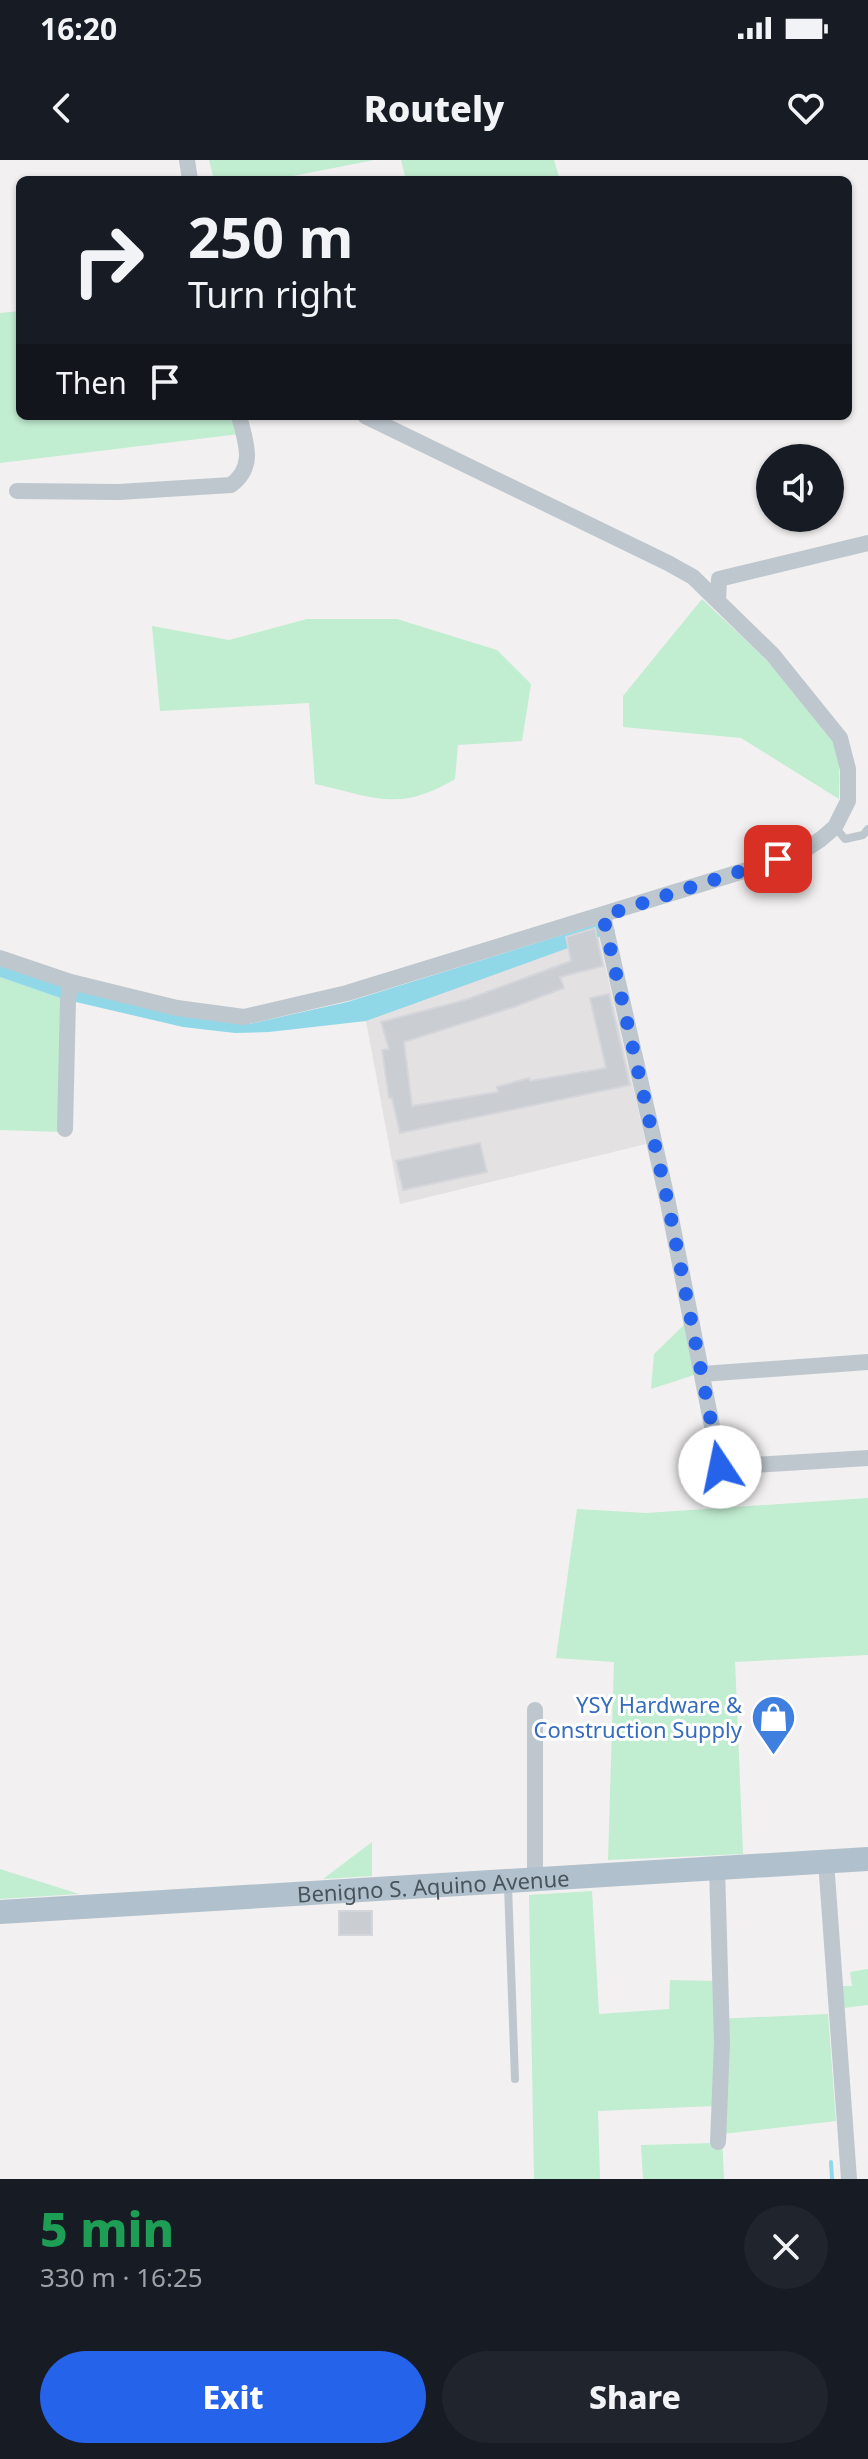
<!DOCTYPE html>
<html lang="en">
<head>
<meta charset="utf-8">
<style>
	:root { --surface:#171b24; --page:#20242c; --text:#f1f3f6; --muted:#9ea1a6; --accent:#2563eb }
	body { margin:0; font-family:"Noto Sans",sans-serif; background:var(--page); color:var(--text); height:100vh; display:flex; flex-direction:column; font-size:30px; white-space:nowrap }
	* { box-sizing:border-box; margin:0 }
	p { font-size:26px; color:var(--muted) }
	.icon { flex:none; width:44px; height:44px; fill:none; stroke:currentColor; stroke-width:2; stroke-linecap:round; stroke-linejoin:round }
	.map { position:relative; height:2019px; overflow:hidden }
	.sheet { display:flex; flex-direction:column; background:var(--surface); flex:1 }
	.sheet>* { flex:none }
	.banner { position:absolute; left:16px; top:16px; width:836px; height:244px; border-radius:12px; box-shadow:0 2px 6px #0004; background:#171b24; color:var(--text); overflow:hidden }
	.tools { position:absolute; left:756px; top:284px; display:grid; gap:16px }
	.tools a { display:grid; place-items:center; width:88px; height:88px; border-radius:50%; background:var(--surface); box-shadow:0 2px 6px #0004; font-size:40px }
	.pin { position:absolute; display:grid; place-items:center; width:68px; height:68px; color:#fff; margin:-34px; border-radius:16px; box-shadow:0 4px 12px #0006 }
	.me { position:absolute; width:88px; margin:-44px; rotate:349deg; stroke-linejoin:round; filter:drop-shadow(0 0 6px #0008) }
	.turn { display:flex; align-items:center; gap:28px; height:168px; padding:0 40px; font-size:36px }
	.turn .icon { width:104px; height:104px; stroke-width:2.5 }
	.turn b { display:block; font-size:56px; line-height:68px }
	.then { display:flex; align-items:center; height:76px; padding:0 40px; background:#0003; gap:16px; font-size:30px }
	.round { display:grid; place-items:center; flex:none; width:84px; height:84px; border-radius:42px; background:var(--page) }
	.headline { display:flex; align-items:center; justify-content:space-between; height:136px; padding:0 40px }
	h1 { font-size:48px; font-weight:800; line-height:60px; color:#1e9e55 }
	.cta { display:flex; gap:16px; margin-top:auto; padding:16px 40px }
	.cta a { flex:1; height:92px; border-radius:48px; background:var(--accent); color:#fff; font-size:32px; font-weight:800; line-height:92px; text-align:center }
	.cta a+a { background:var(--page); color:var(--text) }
	.status { display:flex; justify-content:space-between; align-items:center; height:56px; padding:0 40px; background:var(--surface); direction:ltr }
	.status svg { height:22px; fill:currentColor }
	header { display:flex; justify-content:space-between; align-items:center; height:104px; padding:0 40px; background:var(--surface); font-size:36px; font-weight:800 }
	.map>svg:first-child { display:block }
</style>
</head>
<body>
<div class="status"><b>16:20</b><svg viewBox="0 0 49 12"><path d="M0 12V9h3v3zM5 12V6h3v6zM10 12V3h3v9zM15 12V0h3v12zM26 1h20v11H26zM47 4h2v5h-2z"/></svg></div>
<header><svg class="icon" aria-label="back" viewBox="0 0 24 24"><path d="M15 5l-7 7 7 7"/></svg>Routely<svg class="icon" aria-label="heart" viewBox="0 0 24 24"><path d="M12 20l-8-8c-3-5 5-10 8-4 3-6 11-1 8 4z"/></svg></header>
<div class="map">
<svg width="868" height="2019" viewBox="0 0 868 2019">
	<rect width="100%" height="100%" fill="#f2f0f0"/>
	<path fill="#e3e1e1" d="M598 774 646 984 400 1044 366 861Z"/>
	<path fill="#c1edd1" d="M209 0H374L273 20H214Z
		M401 0H554L560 20H406Z
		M20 151V256H235L239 274 0 303V153Z
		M702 439C740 475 807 534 832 578 842 595 839 621 839 639L741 578 623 567V536Z
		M307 459H397L497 490 531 524 522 581 458 585 455 619C398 653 375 637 315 624L309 543 160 551 152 466 229 480Z
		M0 817 63 839 60 972 0 970Z
		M687 1162 697 1214 651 1229 654 1194Z
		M868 1338V1495L735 1502 743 1694 608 1700 614 1502 556 1498 577 1349 646 1353Z
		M372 1682V1716L323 1719Z
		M0 1709 79 1734 0 1739Z
		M592 1731 599 1854 669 1849 670 1820 714 1821 715 1859 828 1854 836 1961 722 1974 724 2019H643L641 1985 714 1983V1946L598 1951 600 2019H534L529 1735Z
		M868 1809V1845L844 1848 842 1826H852L850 1812Z"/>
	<path fill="#90d8e8" d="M610 760 615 771 366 861 269 872 235 873 183 867 63 839 0 817V805L194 857 249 864 347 842Z"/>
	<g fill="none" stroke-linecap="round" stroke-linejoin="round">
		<path stroke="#90d8e8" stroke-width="4" d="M831 2002 832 2019"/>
	</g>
	<path fill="#cacdd2" stroke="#d4d6db" stroke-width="2" d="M595 768 603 806 560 817 564 828 514 847 404 882 412 946 498 932 497 927 529 918 530 921 606 908 590 838 609 834 630 925 400 973 392 938H389L382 890 389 889 381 862 465 840 571 801 566 777Z
		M480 983 487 1012 403 1030 396 1001Z
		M339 1751H372V1775H339Z"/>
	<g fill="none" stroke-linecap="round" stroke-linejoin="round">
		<path stroke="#bec7ce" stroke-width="8" d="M835 667 845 679 863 675 868 669
			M508 1726 515 1919"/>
		<path stroke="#bec7ce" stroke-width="16" d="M187 0 190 20
			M17 331 119 332 231 325C256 306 246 283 239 256
			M718 441 719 419 868 383
			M603 756 668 1043 720 1307 868 1298
			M0 798 71 822 177 848 244 857 347 833 750 709 806 689 821 679 835 667 848 641V609L840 578 773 495 693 417 668 403 365 256
			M65 969 68 840 71 822
			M702 1214 868 1202
			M535 1550V1718
			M826 1701 849 2019
			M717 1707 722 1882 718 1982"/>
		<path stroke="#b1c0cd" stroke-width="24" id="s1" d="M0 1752 868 1699"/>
	</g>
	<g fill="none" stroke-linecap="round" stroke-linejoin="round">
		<path stroke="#2563eb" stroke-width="14" stroke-dasharray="0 25.2" d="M720 1307 668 1043 603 756 778 699"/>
	</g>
	<defs>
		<symbol id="shop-pin" viewBox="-11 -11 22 30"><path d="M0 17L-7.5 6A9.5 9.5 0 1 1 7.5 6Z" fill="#3f7fe0" stroke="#fff"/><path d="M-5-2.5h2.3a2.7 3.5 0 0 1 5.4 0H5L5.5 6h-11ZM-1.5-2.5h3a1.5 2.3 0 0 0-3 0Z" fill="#fff"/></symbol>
	</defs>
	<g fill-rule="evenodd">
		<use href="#shop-pin" x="748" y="1532" width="51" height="69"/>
	</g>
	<g text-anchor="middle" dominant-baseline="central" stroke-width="6" stroke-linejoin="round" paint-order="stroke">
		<g font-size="22" fill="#366cbe" stroke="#fff" text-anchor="end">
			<text x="742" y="1544">YSY Hardware &amp;<tspan x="742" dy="25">Construction Supply</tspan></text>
		</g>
		<g font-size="22" fill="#48545c" stroke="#fff">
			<text stroke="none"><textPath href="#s1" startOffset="434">Benigno S. Aquino Avenue</textPath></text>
		</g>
	</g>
</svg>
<div class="tools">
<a><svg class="icon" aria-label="sound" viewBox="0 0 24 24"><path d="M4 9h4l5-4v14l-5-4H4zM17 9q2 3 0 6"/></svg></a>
</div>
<div class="pin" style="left:778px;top:699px;background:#d93025"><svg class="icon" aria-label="arrive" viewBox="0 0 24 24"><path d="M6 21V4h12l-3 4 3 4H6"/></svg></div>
<svg class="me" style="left:720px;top:1307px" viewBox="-20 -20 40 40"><circle r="19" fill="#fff"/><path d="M0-13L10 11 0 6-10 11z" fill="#2563eb"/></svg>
<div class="banner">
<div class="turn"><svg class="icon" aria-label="right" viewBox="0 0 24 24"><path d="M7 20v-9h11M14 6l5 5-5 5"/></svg><div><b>250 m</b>Turn right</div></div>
<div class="then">Then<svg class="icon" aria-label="arrive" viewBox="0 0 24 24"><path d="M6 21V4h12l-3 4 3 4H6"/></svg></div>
</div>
</div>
<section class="sheet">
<div class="headline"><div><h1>5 min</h1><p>330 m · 16:25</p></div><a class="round"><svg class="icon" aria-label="close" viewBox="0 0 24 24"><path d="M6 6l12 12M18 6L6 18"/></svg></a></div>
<div class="cta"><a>Exit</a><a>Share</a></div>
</section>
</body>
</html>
